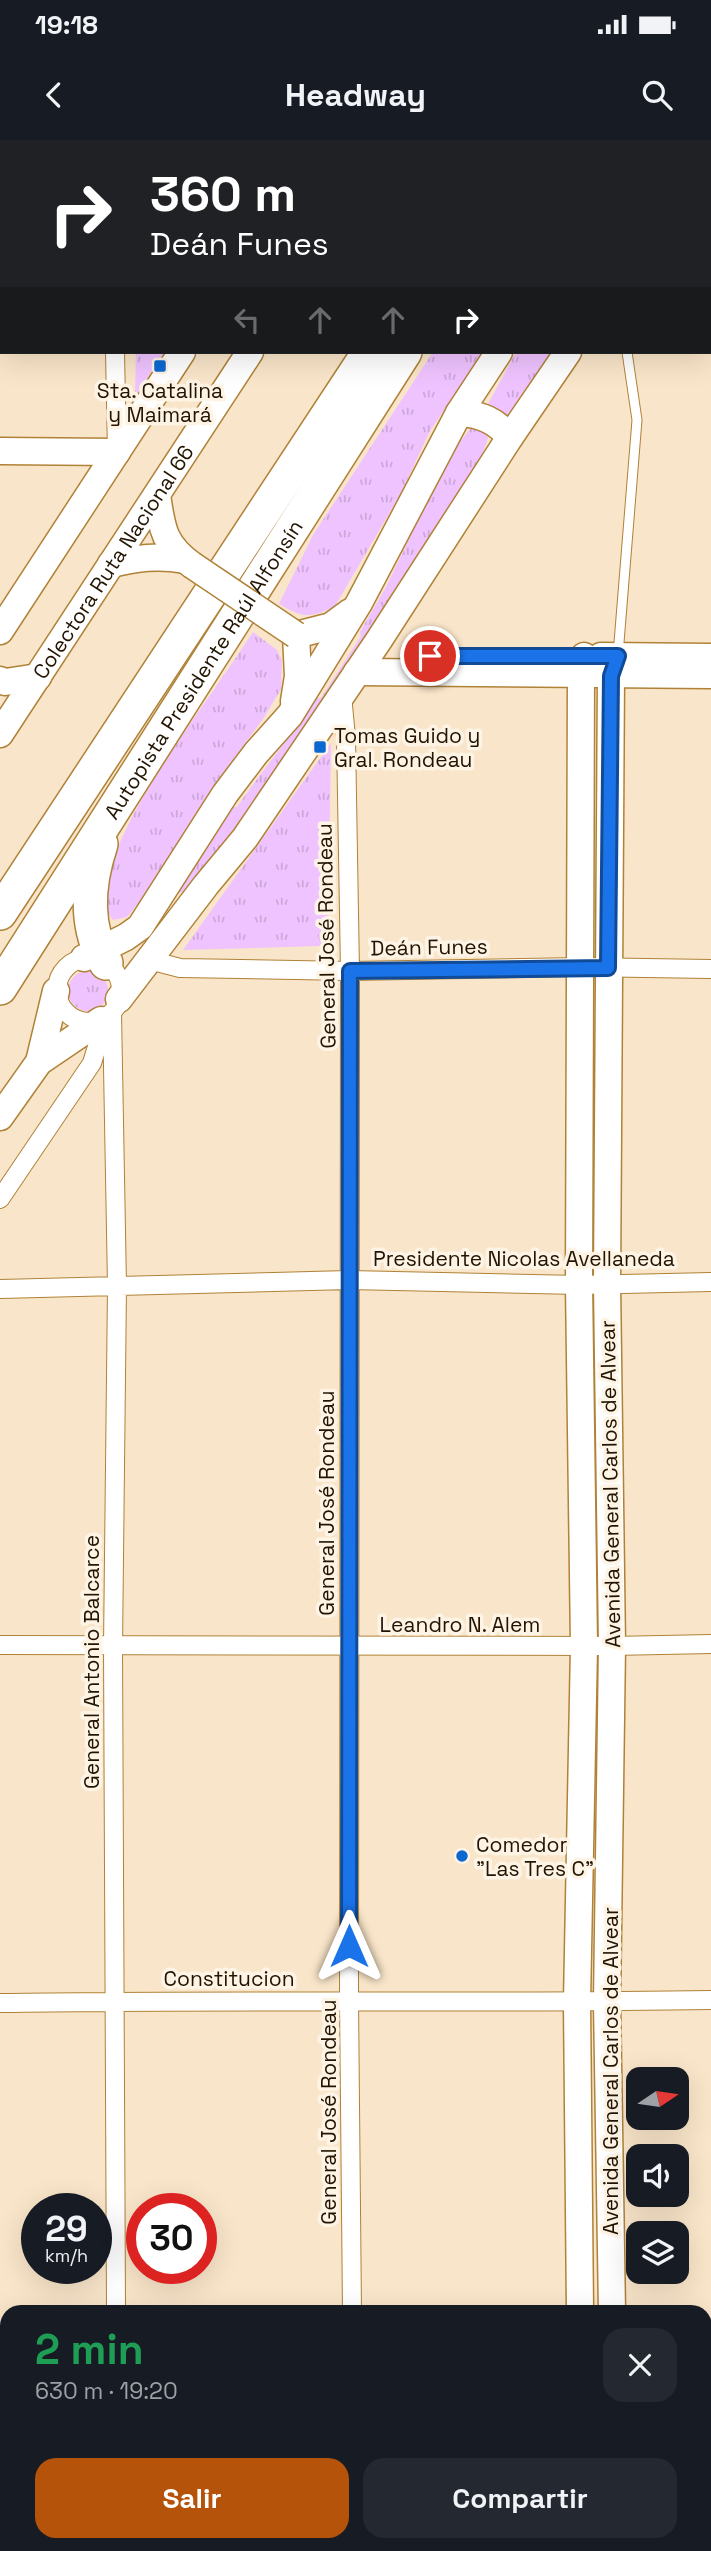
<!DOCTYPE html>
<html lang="es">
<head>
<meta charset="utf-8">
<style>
	:root { --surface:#171b24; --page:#242831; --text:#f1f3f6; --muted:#9ea1a6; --accent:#b45309 }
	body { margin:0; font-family:"Space Grotesk",sans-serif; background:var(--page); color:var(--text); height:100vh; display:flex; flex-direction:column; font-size:26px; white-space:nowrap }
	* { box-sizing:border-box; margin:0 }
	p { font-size:23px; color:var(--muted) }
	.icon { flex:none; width:38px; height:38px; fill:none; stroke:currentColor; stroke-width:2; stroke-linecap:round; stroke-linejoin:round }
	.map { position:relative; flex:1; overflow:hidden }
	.sheet { position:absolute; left:0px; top:2165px; width:712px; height:247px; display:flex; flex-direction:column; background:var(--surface); border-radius:21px 21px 0 0; box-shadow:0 7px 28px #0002 }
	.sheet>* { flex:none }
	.banner { position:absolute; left:0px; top:0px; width:712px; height:214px; box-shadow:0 7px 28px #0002; background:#202124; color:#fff; overflow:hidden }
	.needle { width:46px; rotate:77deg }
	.buttons { position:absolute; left:626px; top:1927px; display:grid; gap:14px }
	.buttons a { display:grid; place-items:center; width:63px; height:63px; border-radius:14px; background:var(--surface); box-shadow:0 7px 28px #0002; font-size:35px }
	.speed { position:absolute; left:21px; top:2053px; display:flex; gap:14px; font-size:35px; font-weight:700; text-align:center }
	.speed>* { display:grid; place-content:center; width:91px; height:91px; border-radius:50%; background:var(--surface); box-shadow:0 7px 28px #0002; line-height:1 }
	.speed small { font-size:18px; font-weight:400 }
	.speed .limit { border:10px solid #d22; background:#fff; color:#111 }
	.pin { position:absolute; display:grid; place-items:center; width:60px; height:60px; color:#fff; margin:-30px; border:4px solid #fff; border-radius:50%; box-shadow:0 2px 7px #0007 }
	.me { position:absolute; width:77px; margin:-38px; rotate:0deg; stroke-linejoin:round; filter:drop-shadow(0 0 5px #0008) }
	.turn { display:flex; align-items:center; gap:24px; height:147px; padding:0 35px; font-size:32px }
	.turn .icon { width:91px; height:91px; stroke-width:2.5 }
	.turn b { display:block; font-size:49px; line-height:60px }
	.lanes { display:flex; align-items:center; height:66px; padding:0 35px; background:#0003; justify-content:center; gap:35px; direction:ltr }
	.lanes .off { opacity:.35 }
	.round { display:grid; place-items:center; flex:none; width:74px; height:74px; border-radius:21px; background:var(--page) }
	.overview { display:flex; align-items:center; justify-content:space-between; height:119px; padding:0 35px }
	h1 { font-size:42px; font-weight:700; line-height:52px; color:#1e9e55 }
	.action { display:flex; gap:14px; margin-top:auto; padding:14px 35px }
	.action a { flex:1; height:80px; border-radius:21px; background:var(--accent); color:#fff; font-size:28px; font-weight:700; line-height:80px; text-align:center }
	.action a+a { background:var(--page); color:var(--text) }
	.status { display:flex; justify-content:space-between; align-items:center; height:49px; padding:0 35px; background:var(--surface); direction:ltr }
	.status svg { height:19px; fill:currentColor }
	header { display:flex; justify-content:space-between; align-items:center; height:91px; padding:0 35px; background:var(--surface); font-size:32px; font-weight:700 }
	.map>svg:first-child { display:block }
</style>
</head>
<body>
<div class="status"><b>19:18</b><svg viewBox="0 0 49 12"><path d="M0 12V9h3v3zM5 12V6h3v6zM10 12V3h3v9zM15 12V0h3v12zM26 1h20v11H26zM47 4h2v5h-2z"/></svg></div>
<header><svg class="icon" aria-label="back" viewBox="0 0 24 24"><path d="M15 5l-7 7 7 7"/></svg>Headway<svg class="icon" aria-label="search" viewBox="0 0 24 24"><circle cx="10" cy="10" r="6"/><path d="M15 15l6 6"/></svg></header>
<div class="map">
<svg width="711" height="2411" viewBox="0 0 711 2411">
	<defs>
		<pattern id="grass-tufts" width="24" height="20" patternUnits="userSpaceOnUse" patternTransform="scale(1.75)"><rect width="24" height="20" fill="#efc3ff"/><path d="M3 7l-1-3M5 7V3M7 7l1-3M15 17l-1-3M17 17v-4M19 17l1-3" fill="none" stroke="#cda7d9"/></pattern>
	</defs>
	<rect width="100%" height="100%" fill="#f9e5c9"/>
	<path fill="url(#grass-tufts)" d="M136 212H164L135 257Z
		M433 212H483L430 291 400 355 335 466C311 479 302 478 279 464L313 395Z
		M516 212H554L510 277 488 264Z
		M480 287 487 292 488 298 482 315 273 642 188 750 173 755 228 666 237 667C262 630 292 596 317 558H321L361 496 360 492 386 447 449 316 470 289Z
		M253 492 277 510 282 521 281 549 263 579 214 645 162 734 127 777 113 780C75 737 191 584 217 545 229 528 241 510 253 492Z
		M331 603 328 799 321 806 183 810Z
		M68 851a20 20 0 1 1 40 0a20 20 0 1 1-40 0Z
		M705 2275H711V2374H705Z
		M342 2405V2404L581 2405V2411H342Z"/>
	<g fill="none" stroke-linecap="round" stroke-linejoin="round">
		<defs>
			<path id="lane" d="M618 515 637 280 627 212"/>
			<path id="street" d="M112 0V2
				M321 2 323 0
				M0 74H2
				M115 212 117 312
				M342 555 346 597 350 831 349 1860 352 2172
				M57 850a32 32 0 1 1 64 0a32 32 0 1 1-64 0Z
				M149 820 180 828 350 831 580 827 711 829
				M112 872 117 1146 113 1507 116 2172
				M0 1059 92 923 106 877
				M0 1149 349 1140 579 1145 711 1142
				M0 1505 612 1506 711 1504
				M0 1863C237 1859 474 1864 711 1860
				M705 2382H711
				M121 2404V2411
				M328 2411 330 2404
				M598 2411 599 2404"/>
			<g id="secondary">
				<path d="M363 2 365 0"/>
				<path d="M388 2 389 0"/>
				<path d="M616 2 617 0"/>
				<path d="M459 273C481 274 496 281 510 297"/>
				<path d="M0 311 117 312"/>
				<path d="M157 355C162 388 163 404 192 425"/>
				<path d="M111 424C137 418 158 415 185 420"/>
				<path d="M0 491 182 212"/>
				<path d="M601 516 711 517"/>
				<path d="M357 532 711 535"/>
				<path d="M0 540 5 542 38 537"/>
				<path d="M294 561 298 536 296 495 331 486 350 472"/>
				<path id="s1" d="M0 594 250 212"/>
				<path d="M84 818 126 797 140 787 225 654 256 613 290 575 359 463 459 273 499 212"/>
				<path d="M119 859 206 745 245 698 379 500 510 297 568 212"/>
				<path d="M39 922 56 851"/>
				<path d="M0 977 39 922 101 880"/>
				<path d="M580 2172 577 1862 584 1506 579 1145 581 534 584 516"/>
				<path d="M612 2172 607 1862 612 1506 607 1144 611 535 618 516"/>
			</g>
			<path id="primary" d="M705 2240H711
				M0 2248 7 2247
				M705 2268H711
				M0 2274H7"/>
			<g id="highway">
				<path d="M508 2 509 0"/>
				<path d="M547 2 548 0"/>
				<path d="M101 704C88 743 84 786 106 823"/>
				<path d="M0 773 369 212"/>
				<path id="s2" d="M0 848 405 212"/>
			</g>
		</defs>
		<use href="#lane" stroke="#b08237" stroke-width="11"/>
		<use href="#street" stroke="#b08237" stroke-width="20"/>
		<use href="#secondary" stroke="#b08237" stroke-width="29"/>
		<use href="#primary" stroke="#b08237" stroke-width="31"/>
		<use href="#highway" stroke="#b08237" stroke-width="36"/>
		<use href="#lane" stroke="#fff" stroke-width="9"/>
		<use href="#street" stroke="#fff" stroke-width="18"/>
		<use href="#secondary" stroke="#fff" stroke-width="26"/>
		<use href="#primary" stroke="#fff" stroke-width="28"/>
		<use href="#highway" stroke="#fff" stroke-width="33"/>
		<defs>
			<path id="secondary-bridge" d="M192 425 296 495"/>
		</defs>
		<use href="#secondary-bridge" stroke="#b08237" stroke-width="29" stroke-linecap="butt"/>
		<use href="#secondary-bridge" stroke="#fff" stroke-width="26"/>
	</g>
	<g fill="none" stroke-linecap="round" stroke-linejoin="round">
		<defs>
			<path id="route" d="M349 1806 350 831 608 828 611 536 618 516H430"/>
		</defs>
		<use href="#route" stroke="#114b97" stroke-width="18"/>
		<use href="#route" stroke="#1a73e8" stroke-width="12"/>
	</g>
	<g fill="#0c68d1" stroke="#fef4e6" stroke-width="2.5">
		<rect x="153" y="219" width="14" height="14" rx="3.5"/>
		<rect x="313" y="600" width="14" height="14" rx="3.5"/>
		<circle cx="462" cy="1716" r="7"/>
	</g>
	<g text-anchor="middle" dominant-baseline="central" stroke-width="7" stroke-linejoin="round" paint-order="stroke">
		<g font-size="21" fill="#221400" stroke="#fef4e6" text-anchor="start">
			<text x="160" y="250" text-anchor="middle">Sta. Catalina<tspan x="160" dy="24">y Maimará</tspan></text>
			<text x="334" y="595">Tomas Guido y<tspan x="334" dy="24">Gral. Rondeau</tspan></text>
			<text x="476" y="1704">Comedor<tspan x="476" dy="24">"Las Tres C"</tspan></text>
		</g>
		<g font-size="21" fill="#221400" stroke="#fef4e6">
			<text stroke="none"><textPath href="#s1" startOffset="206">Colectora Ruta Nacional 66</textPath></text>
			<text stroke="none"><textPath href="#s2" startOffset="378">Autopista Presidente Raúl Alfonsín</textPath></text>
			<text transform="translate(326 796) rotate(-91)">General José Rondeau</text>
			<text transform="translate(429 807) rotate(-1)">Deán Funes</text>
			<text x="524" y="1118">Presidente Nicolas Avellaneda</text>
			<text transform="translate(610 1344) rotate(-91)">Avenida General Carlos de Alvear</text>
			<text transform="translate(326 1363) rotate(-90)">General José Rondeau</text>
			<text x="460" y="1484">Leandro N. Alem</text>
			<text transform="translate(91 1522) rotate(-90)">General Antonio Balcarce</text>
			<text x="229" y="1838">Constitucion</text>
			<text transform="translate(610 1931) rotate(-90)">Avenida General Carlos de Alvear</text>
			<text transform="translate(328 1972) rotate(-90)">General José Rondeau</text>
		</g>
	</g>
</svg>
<div class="buttons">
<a><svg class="needle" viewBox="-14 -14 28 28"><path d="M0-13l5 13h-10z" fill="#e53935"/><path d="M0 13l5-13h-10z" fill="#9ea1a6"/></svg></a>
<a><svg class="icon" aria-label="sound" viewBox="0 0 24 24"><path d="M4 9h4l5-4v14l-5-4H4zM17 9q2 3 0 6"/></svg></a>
<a><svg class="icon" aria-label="layers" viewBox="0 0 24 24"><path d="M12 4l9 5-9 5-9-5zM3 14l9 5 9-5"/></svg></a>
</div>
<div class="speed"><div>29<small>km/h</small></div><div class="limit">30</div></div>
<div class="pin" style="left:430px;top:516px;background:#d93025"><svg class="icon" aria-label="arrive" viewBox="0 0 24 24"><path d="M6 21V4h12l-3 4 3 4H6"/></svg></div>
<svg class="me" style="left:349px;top:1806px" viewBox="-20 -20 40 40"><path d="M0-17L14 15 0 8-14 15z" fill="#1a73e8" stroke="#fff" stroke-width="4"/></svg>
<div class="banner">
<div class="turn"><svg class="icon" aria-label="right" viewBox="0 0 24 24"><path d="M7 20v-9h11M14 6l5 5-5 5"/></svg><div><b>360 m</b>Deán Funes</div></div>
<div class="lanes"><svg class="icon off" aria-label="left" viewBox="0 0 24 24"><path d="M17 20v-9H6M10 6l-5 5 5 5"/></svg><svg class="icon off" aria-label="ahead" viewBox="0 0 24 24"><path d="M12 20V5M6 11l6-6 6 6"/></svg><svg class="icon off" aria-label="ahead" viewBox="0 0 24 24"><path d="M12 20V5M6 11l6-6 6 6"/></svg><svg class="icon" aria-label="right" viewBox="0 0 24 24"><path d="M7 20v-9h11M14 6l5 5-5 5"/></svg></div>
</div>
<section class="sheet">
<div class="overview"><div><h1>2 min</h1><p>630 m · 19:20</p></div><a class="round"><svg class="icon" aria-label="close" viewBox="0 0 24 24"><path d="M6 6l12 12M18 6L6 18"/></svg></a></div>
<div class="action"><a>Salir</a><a>Compartir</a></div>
</section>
</div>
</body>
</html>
